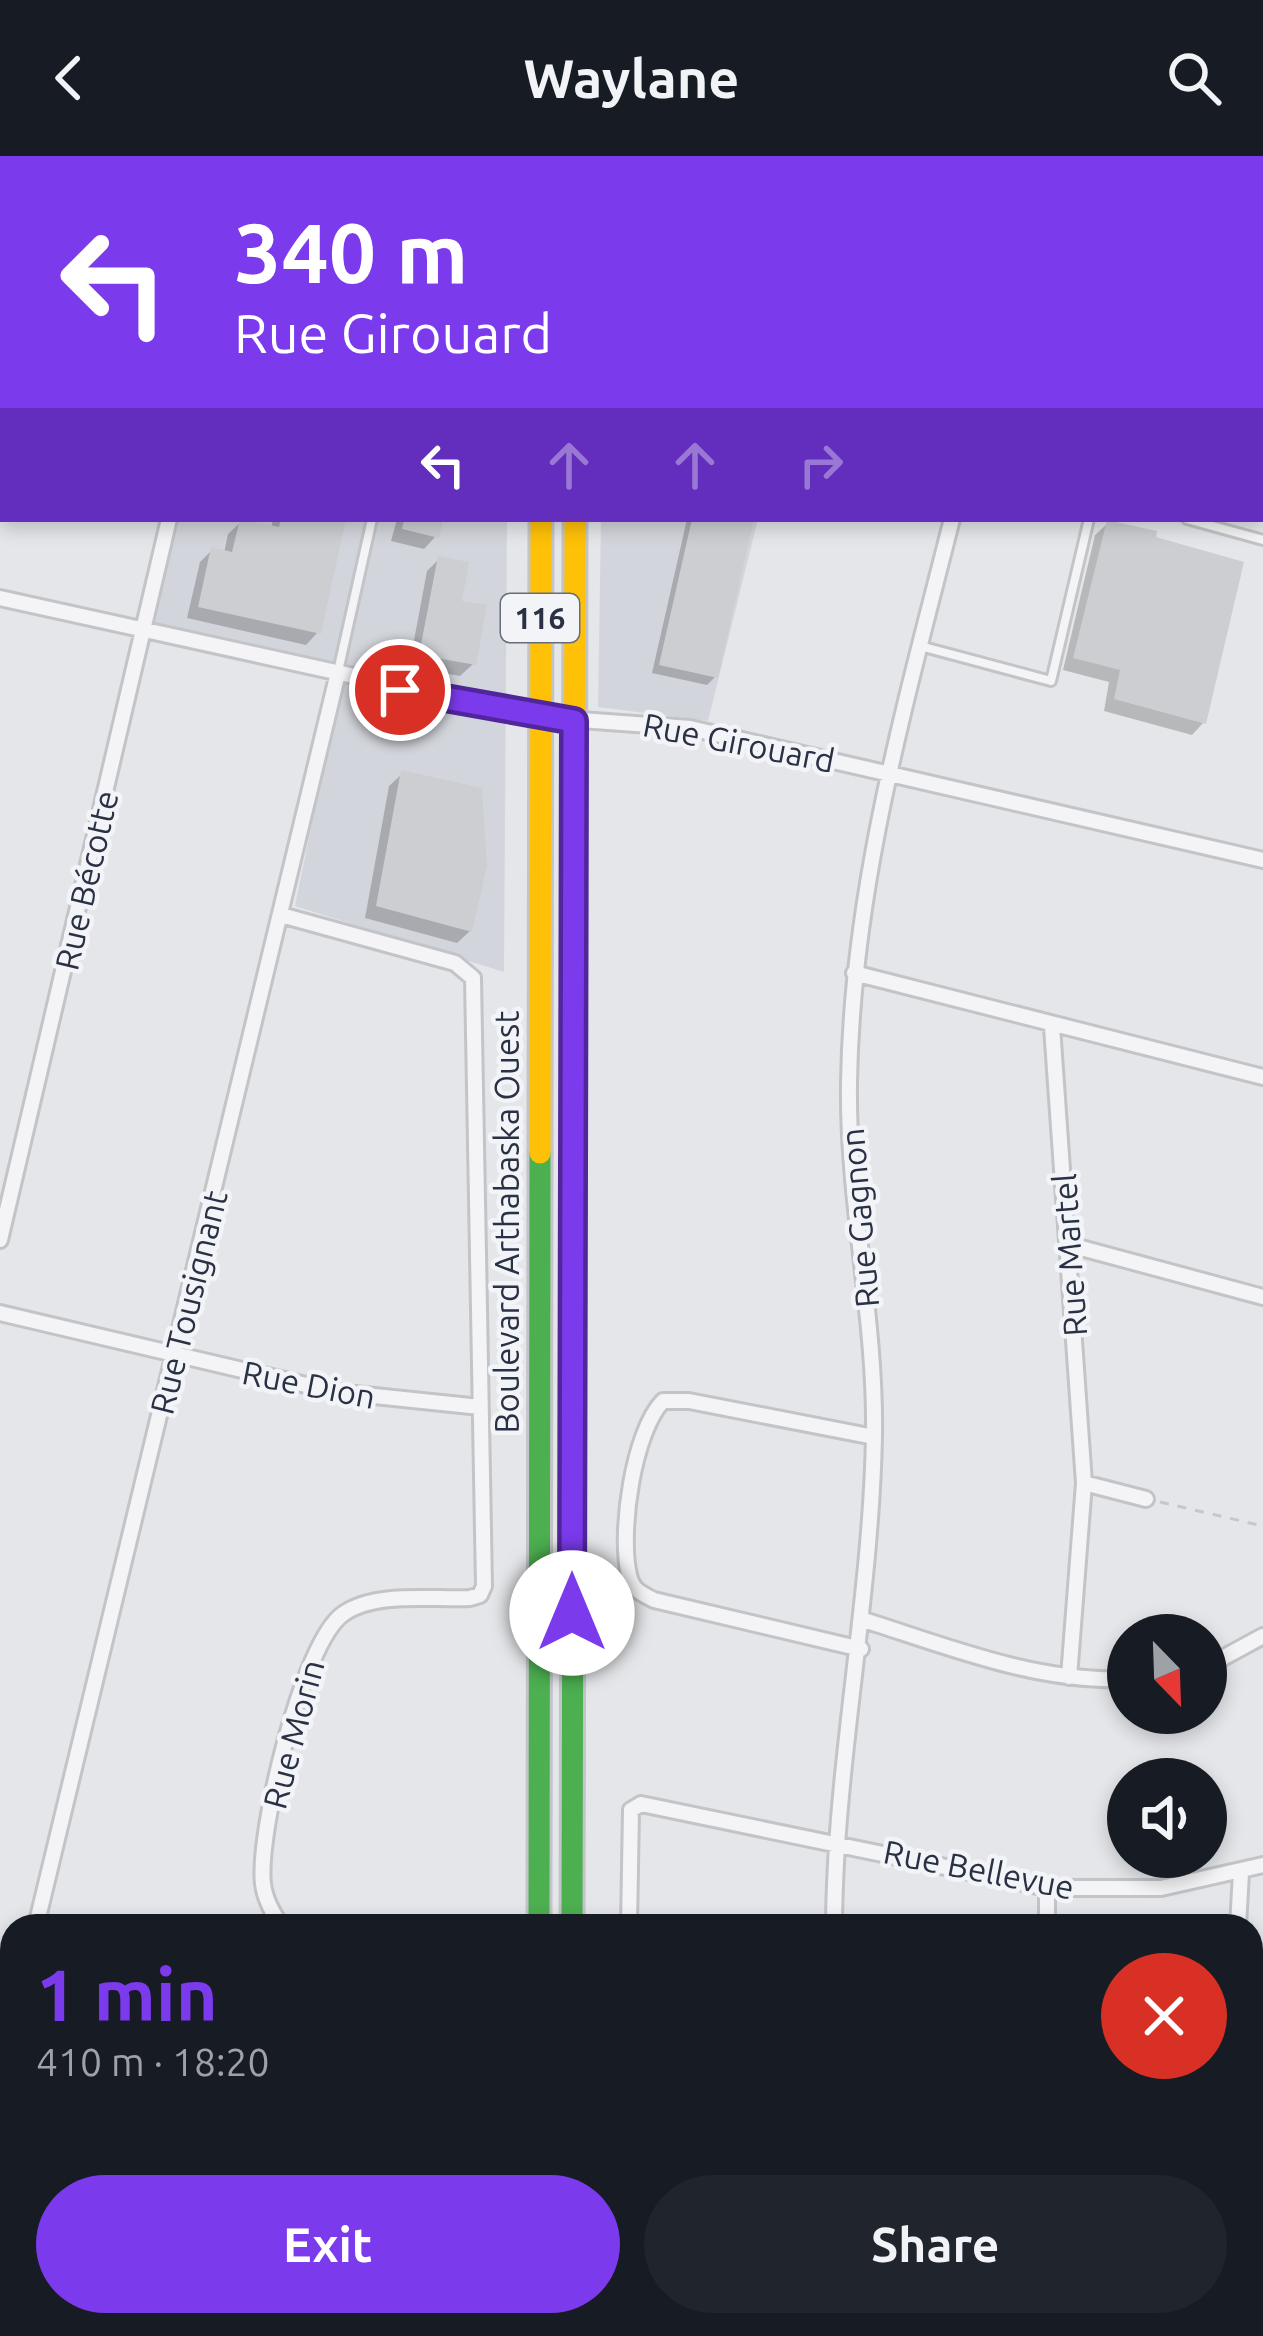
<!DOCTYPE html>
<html lang="en">
<head>
<meta charset="utf-8">
<style>
	:root { --surface:#171b24; --page:#20242c; --text:#f1f3f6; --muted:#9ea1a6; --accent:#7c3aed }
	body { margin:0; font-family:Ubuntu,sans-serif; background:var(--page); color:var(--text); height:100vh; display:flex; flex-direction:column; font-size:45px; white-space:nowrap }
	* { box-sizing:border-box; margin:0 }
	p { font-size:39px; color:var(--muted) }
	.icon { flex:none; width:66px; height:66px; fill:none; stroke:currentColor; stroke-width:2; stroke-linecap:round; stroke-linejoin:round }
	.map { position:relative; flex:1; overflow:hidden }
	.panel { position:absolute; left:0px; top:1758px; width:1263px; height:423px; display:flex; flex-direction:column; background:var(--surface); border-radius:36px 36px 0 0; box-shadow:0 6px 18px #0003 }
	.panel>* { flex:none }
	.guide { position:absolute; left:0px; top:0px; width:1263px; height:366px; box-shadow:0 6px 18px #0003; background:#7c3aed; color:#fff; overflow:hidden }
	.needle { width:78px; rotate:157deg }
	.tools { position:absolute; left:1107px; top:1458px; display:grid; gap:24px }
	.tools a { display:grid; place-items:center; width:120px; height:120px; border-radius:50%; background:var(--surface); box-shadow:0 6px 18px #0003; font-size:60px }
	.pin { position:absolute; display:grid; place-items:center; width:102px; height:102px; color:#fff; margin:-51px; border:6px solid #fff; border-radius:50%; box-shadow:0 3px 12px #0007 }
	.me { position:absolute; width:132px; margin:-66px; rotate:0deg; stroke-linejoin:round; filter:drop-shadow(0 0 9px #0008) }
	.turn { display:flex; align-items:center; gap:42px; height:252px; padding:0 36px; font-size:54px }
	.turn .icon { width:156px; height:156px; stroke-width:2.5 }
	.turn b { display:block; font-size:84px; line-height:102px }
	.lanes { display:flex; align-items:center; height:114px; padding:0 36px; background:#0003; justify-content:center; gap:60px; direction:ltr }
	.lanes .off { opacity:.35 }
	.round { display:grid; place-items:center; flex:none; width:126px; height:126px; border-radius:63px; background:var(--page) }
	.head { display:flex; align-items:center; justify-content:space-between; height:204px; padding:0 36px }
	h1 { font-size:72px; font-weight:700; line-height:90px; color:var(--accent) }
	.cta { display:flex; gap:24px; margin-top:auto; padding:24px 36px }
	.cta a { flex:1; height:138px; border-radius:72px; background:var(--accent); color:#fff; font-size:48px; font-weight:700; line-height:138px; text-align:center }
	.cta a+a { background:var(--page); color:var(--text) }
	header { display:flex; justify-content:space-between; align-items:center; height:156px; padding:0 36px; background:var(--surface); font-size:54px; font-weight:700 }
	.map>svg:first-child { display:block }
</style>
</head>
<body>
<header><svg class="icon" aria-label="back" viewBox="0 0 24 24"><path d="M15 5l-7 7 7 7"/></svg>Waylane<svg class="icon" aria-label="search" viewBox="0 0 24 24"><circle cx="10" cy="10" r="6"/><path d="M15 15l6 6"/></svg></header>
<div class="map">
<svg width="1263" height="2180" viewBox="0 0 1263 2180">
	<rect width="100%" height="100%" fill="#e5e6e9"/>
	<path fill="#d3d5dc" d="M178 363H507L504 816 295 750 343 515 154 470Z
		M601 363H758L708 565 598 551Z"/>
	<path fill="#0003" d="M737 0H852L853 3H736Z
		M1260 138 1263 139V197L1260 196Z
		M273 363H343L318 476 306 489 187 462 200 406 212 394 224 397 228 378 241 366 271 373Z
		M397 363H440L436 380 424 393 391 385Z
		M687 363H751L715 521 707 529 652 517Z
		M1108 367 1204 566 1192 579 1104 555 1109 526 1063 514 1095 379Z
		M439 403 458 447 473 508 460 520 409 511 427 415Z
		M402 618 470 775 457 787 365 762 389 630Z"/>
	<path fill="#cdced2" d="M240 363 279 371 281 363H346L321 478 198 451 211 391 232 396Z
		M404 363H443L439 382 402 373Z
		M692 363H754L718 522 659 509Z
		M1107 364 1157 375 1156 381 1244 406 1206 568 1114 543 1120 514 1073 502Z
		M438 400 469 406 462 445 487 449 476 509 419 499Z
		M401 614 482 632 487 710 472 776 376 750Z"/>
	<g fill="none" stroke-linecap="round" stroke-linejoin="round">
		<defs>
			<path id="lane" d="M1187 363 1263 384
				M920 490 1051 525 1089 363
				M337 520 372 363"/>
			<path id="street" d="M920 0 922 3
				M249 3 250 0
				M963 3 968 0
				M0 442 540 561 690 572 1263 704
				M281 759 455 807 473 822 484 1430 480 1439 470 1442C433 1444 375 1435 343 1458 302 1487 257 1678 263 1728 265 1744 273 1757 281 1770
				M854 817 1263 921
				M1052 871 1084 1327 1069 1521
				M0 1084 169 363
				M1070 1089 1263 1141
				M0 1157 336 1236 480 1251
				M1084 1327 1146 1343
				M864 1464C949 1491 1038 1527 1128 1523
				M861 1493 654 1444C642 1438 632 1434 629 1419 619 1377 633 1276 663 1245H689L874 1281
				M1206 1511 1263 1480
				M36 1770 337 521
				M629 1770 631 1654 641 1648 1047 1732H1161L1263 1709
				M834 1770C835 1607 871 1445 874 1280 876 1162 847 1045 849 926 852 733 905 549 952 363
				M1047 1770V1732
				M1238 1770 1241 1717
				M1251 1917 1263 1921
				M0 2072 12 2082
				M1251 2130 1263 2133
				M126 2169 140 2180
				M486 2180V2169
				M625 2180V2169
				M832 2180V2169
				M1040 2180V2169"/>
			<path id="fast" d="M306 0 317 3
				M541 0V3
				M1260 277 1263 278
				M539 1770 540 997
				M572 1770 574 913
				M539 2169V2180
				M572 2169V2180"/>
			<path id="slow" d="M577 0V3
				M574 913 575 363
				M540 997 541 363"/>
		</defs>
		<use href="#lane" stroke="#c3c4c7" stroke-width="14"/>
		<use href="#street" stroke="#c3c4c7" stroke-width="20"/>
		<use href="#fast" stroke="#c3c4c7" stroke-width="27"/>
		<use href="#slow" stroke="#c3c4c7" stroke-width="27"/>
		<path stroke="#c6c7cb" stroke-width="3" stroke-dasharray="9 9" stroke-linecap="butt" d="M1160 1346 1263 1370"/>
		<use href="#lane" stroke="#f4f4f6" stroke-width="8"/>
		<use href="#street" stroke="#f4f4f6" stroke-width="14"/>
		<use href="#fast" stroke="#4caf50" stroke-width="21"/>
		<use href="#slow" stroke="#ffc107" stroke-width="21"/>
	</g>
	<g fill="none" stroke-linecap="round" stroke-linejoin="round">
		<defs>
			<path id="route" d="M400 534 574 565 572 1457"/>
		</defs>
		<use href="#route" stroke="#51269a" stroke-width="30"/>
		<use href="#route" stroke="#7c3aed" stroke-width="21"/>
	</g>
	<g text-anchor="middle" dominant-baseline="central" stroke-width="9" stroke-linejoin="round" paint-order="stroke">
		<rect fill="#f3f4f8" stroke="#666c7a" stroke-width="3" x="501" y="438" width="78" height="48" rx="9"/>
		<g font-size="30" font-weight="bold" fill="#2a3144">
			<text x="540" y="462">116</text>
		</g>
		<g font-size="33" fill="#2a3144" stroke="#f3f4f8">
			<text transform="translate(739 586) rotate(11)">Rue Girouard</text>
			<text transform="translate(86 724) rotate(-77)">Rue Bécotte</text>
			<text transform="translate(859 1062) rotate(-95)">Rue Gagnon</text>
			<text transform="translate(506 1066) rotate(-90)">Boulevard Arthabaska Ouest</text>
			<text transform="translate(1069 1099) rotate(-94)">Rue Martel</text>
			<text transform="translate(188 1146) rotate(-76)">Rue Tousignant</text>
			<text transform="translate(309 1228) rotate(11)">Rue Dion</text>
			<text transform="translate(293 1578) rotate(-75)">Rue Morin</text>
			<text transform="translate(979 1713) rotate(11)">Rue Bellevue</text>
		</g>
	</g>
</svg>
<div class="tools">
<a><svg class="needle" viewBox="-14 -14 28 28"><path d="M0-13l5 13h-10z" fill="#e53935"/><path d="M0 13l5-13h-10z" fill="#9ea1a6"/></svg></a>
<a><svg class="icon" aria-label="sound" viewBox="0 0 24 24"><path d="M4 9h4l5-4v14l-5-4H4zM17 9q2 3 0 6"/></svg></a>
</div>
<div class="pin" style="left:400px;top:534px;background:#d93025"><svg class="icon" aria-label="arrive" viewBox="0 0 24 24"><path d="M6 21V4h12l-3 4 3 4H6"/></svg></div>
<svg class="me" style="left:572px;top:1457px" viewBox="-20 -20 40 40"><circle r="19" fill="#fff"/><path d="M0-13L10 11 0 6-10 11z" fill="#7c3aed"/></svg>
<div class="guide">
<div class="turn"><svg class="icon" aria-label="left" viewBox="0 0 24 24"><path d="M17 20v-9H6M10 6l-5 5 5 5"/></svg><div><b>340 m</b>Rue Girouard</div></div>
<div class="lanes"><svg class="icon" aria-label="left" viewBox="0 0 24 24"><path d="M17 20v-9H6M10 6l-5 5 5 5"/></svg><svg class="icon off" aria-label="ahead" viewBox="0 0 24 24"><path d="M12 20V5M6 11l6-6 6 6"/></svg><svg class="icon off" aria-label="ahead" viewBox="0 0 24 24"><path d="M12 20V5M6 11l6-6 6 6"/></svg><svg class="icon off" aria-label="right" viewBox="0 0 24 24"><path d="M7 20v-9h11M14 6l5 5-5 5"/></svg></div>
</div>
<section class="panel">
<div class="head"><div><h1>1 min</h1><p>410 m · 18:20</p></div><a class="round" style="background:#d93025;color:#fff"><svg class="icon" aria-label="close" viewBox="0 0 24 24"><path d="M6 6l12 12M18 6L6 18"/></svg></a></div>
<div class="cta"><a>Exit</a><a>Share</a></div>
</section>
</div>
</body>
</html>
